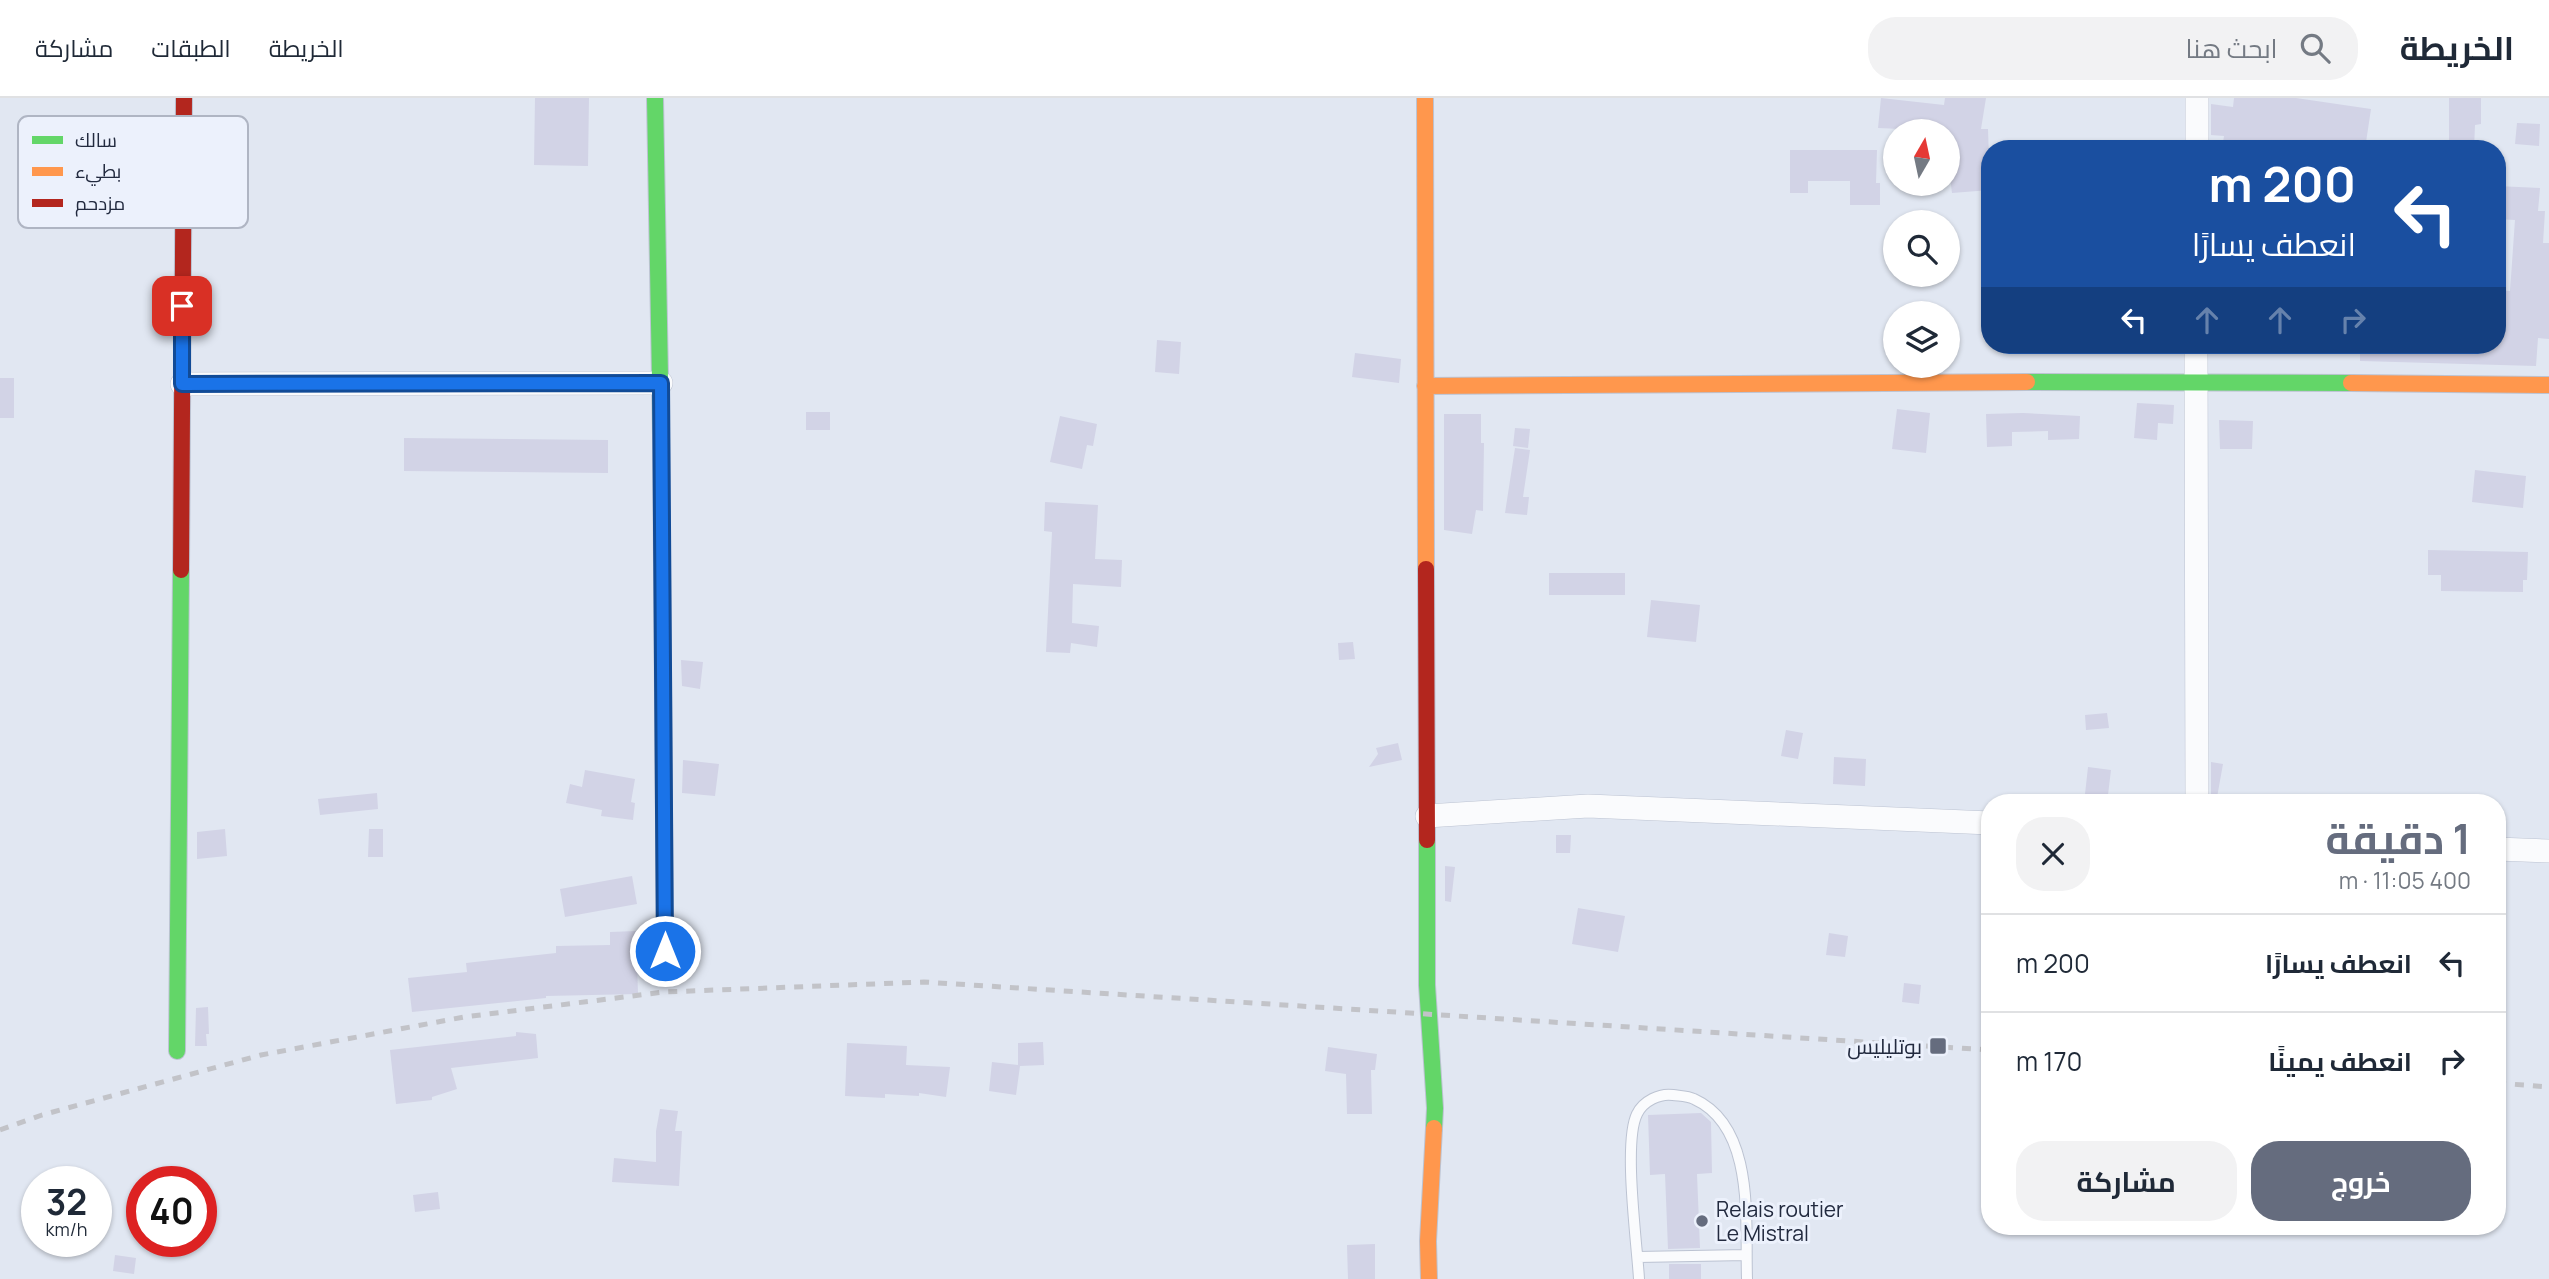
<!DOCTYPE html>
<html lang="ar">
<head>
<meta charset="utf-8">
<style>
	:root { --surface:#fff; --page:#f2f2f3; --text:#1f2937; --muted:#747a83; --line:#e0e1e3; --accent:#656c7e }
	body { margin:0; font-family:Manrope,Cairo,sans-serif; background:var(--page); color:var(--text); direction:rtl; height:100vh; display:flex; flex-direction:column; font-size:26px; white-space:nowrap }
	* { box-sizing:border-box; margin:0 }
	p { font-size:23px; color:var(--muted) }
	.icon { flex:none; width:38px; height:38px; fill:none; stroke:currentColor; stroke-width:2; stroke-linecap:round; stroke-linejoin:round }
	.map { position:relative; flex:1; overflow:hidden; direction:ltr }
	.details { position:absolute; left:1981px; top:696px; width:525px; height:441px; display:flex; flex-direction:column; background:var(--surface); border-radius:28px; box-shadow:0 2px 5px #0004; direction:rtl }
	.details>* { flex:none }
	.guide { position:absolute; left:1981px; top:42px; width:525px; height:214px; border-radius:28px; box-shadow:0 2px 5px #0004; direction:rtl; background:#1a4fa0; color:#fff; overflow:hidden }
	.needle { width:46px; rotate:9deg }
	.tools { position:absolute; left:1883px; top:21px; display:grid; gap:14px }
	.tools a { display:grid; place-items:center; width:77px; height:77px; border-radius:50%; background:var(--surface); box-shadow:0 2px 5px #0004; font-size:35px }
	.speed { position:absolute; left:21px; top:1068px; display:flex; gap:14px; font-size:35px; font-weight:700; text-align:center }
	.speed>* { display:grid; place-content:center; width:91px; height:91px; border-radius:50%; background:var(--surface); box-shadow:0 2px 5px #0004; line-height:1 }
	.speed small { font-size:18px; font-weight:400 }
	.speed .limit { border:10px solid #d22; background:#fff; color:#111 }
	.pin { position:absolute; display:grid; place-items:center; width:60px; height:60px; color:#fff; margin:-30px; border-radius:14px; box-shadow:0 4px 10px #0006 }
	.me { position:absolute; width:77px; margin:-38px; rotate:0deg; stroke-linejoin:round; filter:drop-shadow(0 0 5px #0008) }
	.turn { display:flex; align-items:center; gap:24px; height:147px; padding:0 35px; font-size:32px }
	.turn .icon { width:91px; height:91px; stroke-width:2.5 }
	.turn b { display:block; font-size:49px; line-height:60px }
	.lanes { display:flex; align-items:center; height:66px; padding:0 35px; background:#0003; justify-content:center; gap:35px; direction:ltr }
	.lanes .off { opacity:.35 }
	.round { display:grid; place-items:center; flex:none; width:74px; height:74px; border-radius:28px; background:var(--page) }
	.head { display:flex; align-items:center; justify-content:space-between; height:119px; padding:0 35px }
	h1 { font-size:42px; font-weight:700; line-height:52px; color:var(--accent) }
	.button { display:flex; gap:14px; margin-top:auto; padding:14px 35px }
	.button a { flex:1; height:80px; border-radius:28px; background:var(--accent); color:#fff; font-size:28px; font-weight:700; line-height:80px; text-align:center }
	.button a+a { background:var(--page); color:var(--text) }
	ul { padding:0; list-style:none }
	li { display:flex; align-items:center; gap:21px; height:98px; padding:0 35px; border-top:2px solid var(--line) }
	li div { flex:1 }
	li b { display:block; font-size:26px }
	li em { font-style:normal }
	header { display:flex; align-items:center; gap:42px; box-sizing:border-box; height:98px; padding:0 35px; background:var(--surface); border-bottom:2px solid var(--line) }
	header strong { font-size:33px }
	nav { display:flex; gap:38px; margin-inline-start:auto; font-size:24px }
	.search { width:490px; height:63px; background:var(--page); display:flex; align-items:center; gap:18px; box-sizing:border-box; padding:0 24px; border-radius:28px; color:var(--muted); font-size:26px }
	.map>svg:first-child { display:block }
</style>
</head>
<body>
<header>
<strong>الخريطة</strong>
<div class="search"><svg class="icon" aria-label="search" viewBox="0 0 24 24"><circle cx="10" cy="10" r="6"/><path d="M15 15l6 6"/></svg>ابحث هنا</div>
<nav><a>الخريطة</a><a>الطبقات</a><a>مشاركة</a></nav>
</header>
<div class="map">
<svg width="2549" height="1181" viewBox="0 0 2549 1181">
	<rect width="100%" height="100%" fill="#e1e7f2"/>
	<path fill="#d2d3e6" d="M535 0H589L588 68 534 67Z
		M1881 0 1944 7 1945 0H1986L1981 31H1988L1990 92 1952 95 1948 63V33L1878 30Z
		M2234 0H2296L2371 11 2365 51H2222L2224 38 2211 37V6L2233 9Z
		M2449 0H2481V26L2475 27 2474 51H2449Z
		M2517 25 2540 26 2539 48 2515 46Z
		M1790 52H1877L1876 85H1880V107H1850V83H1808V95H1790Z
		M2497 88 2540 90 2538 113H2545L2543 145H2549V241L2538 240 2536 268 2360 263V247H2497V192L2510 193 2515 122 2497 121Z
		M1157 242 1181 244 1179 276 1155 274Z
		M1355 255 1401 261 1399 285 1352 279Z
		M0 280H14V320H0Z
		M2137 305 2174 307 2173 326 2158 325 2157 342 2134 340Z
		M1897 311 1930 315 1926 355 1892 351Z
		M806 314H830V332H806Z
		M2023 315 2080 318 2079 341 2048 342V333L2012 334V348L1987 349 1986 316Z
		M1444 316H1481V345H1484L1483 413 1476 412 1472 436 1444 432Z
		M1060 318 1097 326 1093 348 1087 347 1082 371 1050 364Z
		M2219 322 2253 323 2252 351H2220Z
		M1515 330 1530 331 1528 350 1513 348Z
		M404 340 608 342V375L404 373Z
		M1515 350 1530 352 1523 399H1529L1527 417 1505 415Z
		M2475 372 2526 378 2523 410 2472 404Z
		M1045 404 1098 407 1095 461 1122 462 1121 489 1073 486 1072 525 1099 528 1097 549 1071 545 1070 555 1046 554 1052 434 1044 433Z
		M2428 452 2528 454 2527 482H2523V494L2441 493V477H2428Z
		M1549 475H1625V497H1549Z
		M1651 502 1700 507 1696 544 1647 539Z
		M1353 544 1355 561 1339 562 1338 545Z
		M681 562 703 564 700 591 682 588Z
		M2107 615 2109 630 2086 632 2085 617Z
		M1786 632 1803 635 1798 661 1781 658Z
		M1398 645 1402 662 1369 669 1378 656 1376 650Z
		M1834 659 1866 661 1865 688 1833 686Z
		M683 662 719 666 715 698 682 695Z
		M2211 664 2223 666 2216 705H2211Z
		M2088 669 2111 672 2107 705H2090L2091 696H2085Z
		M585 672 635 681 631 704 635 705 633 722 601 718 602 712 566 705 570 686 582 689Z
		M377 695 378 711 320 717 318 701Z
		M225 731 227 758 197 761V734Z
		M369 731H383V759H368Z
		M1556 737H1571L1570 755H1556Z
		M1445 768 1455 769 1451 804 1445 803Z
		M632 778 637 806 565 819 560 791Z
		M1578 810 1625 818 1618 854 1572 846Z
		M636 833 638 896 546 898V900L412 914 408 880 467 874 466 865 556 855V848L610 847V834Z
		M1829 835 1848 838 1845 859 1826 857Z
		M1904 885 1921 887 1919 906 1902 904Z
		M208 909 209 936H206L207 948H195L196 910Z
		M516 934 536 936 538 960 451 970 457 991 432 999V1002L396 1006 390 952 516 938Z
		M1043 944 1044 967 1020 968 1016 997 989 993 992 964 1018 967V945Z
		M847 945 907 948 906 967 950 969 946 999 919 995V998L885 996V1000L845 998Z
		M1328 949 1377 956 1375 972H1371L1372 1016H1347L1346 976 1325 973Z
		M660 1011 678 1013 675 1033H682L679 1088 612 1084 614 1060 656 1064V1033Z
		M1701 1015 1711 1024 1712 1075 1697 1076 1700 1150 1668 1151 1665 1076 1650 1077 1648 1017Z
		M438 1094 440 1111 415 1114 413 1097Z
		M1375 1146V1181H1348L1347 1147Z
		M115 1157 136 1160 134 1176 113 1173Z
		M1669 1166H1701V1181H1669Z"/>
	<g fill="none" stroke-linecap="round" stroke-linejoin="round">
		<defs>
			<path id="lane" d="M1638 1159 1746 1157
				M1639 1181C1637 1145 1623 1044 1637 1016 1643 1003 1660 995 1673 997 1680 998 1688 998 1694 1001 1756 1029 1745 1125 1747 1181"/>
			<path id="street" d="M2197 51V0
				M2196 247 2197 705
				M182 286 661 285
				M1427 718 1588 708 1990 725
				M2497 751 2549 753"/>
			<path id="fast" d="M655 0 661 337
				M2027 284 2351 285
				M1427 742V887L1435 1010 1434 1030
				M177 953 181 472"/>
			<path id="slow" d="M1425 0 1426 471
				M2351 285 2549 287
				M1425 288 2027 284
				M1429 1181 1428 1143 1434 1030"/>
			<path id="jam" d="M661 337 665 853
				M1426 471 1427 742
				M181 472 184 0"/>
		</defs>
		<use href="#lane" stroke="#bcc3d2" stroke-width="12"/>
		<use href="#street" stroke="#bcc3d2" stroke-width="24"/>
		<use href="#fast" stroke="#bcc3d2" stroke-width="18"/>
		<use href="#slow" stroke="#bcc3d2" stroke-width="18"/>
		<use href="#jam" stroke="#bcc3d2" stroke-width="18"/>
		<use href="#lane" stroke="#fafbfd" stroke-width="10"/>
		<use href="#street" stroke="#fafbfd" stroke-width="23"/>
		<use href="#fast" stroke="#63d668" stroke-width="16"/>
		<use href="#slow" stroke="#ff974d" stroke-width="16"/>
		<use href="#jam" stroke="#b3261e" stroke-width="16"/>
		<path stroke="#c2c3c8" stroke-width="5" stroke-dasharray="9 9" stroke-linecap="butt" d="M2497 985 2549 989
			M0 1032 42 1017 261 957 464 919 664 894 924 884 1990 952"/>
	</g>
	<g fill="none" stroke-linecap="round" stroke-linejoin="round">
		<defs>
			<path id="route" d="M182 208V286L661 285 665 853"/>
		</defs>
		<use href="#route" stroke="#114b97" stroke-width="18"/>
		<use href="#route" stroke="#1a73e8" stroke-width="12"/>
	</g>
	<g fill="#656c7e" stroke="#ecf1fc" stroke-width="2.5">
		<rect x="1929" y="939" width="18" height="18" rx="3.5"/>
		<circle cx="1702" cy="1123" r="7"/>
	</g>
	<g text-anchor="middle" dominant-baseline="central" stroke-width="6" stroke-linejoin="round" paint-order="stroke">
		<g font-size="21" fill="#222a3f" stroke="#ecf1fc" text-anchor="end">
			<text x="1922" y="948">بوتليليس</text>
			<text x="1716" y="1111" text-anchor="start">Relais routier<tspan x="1716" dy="24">Le Mistral</tspan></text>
		</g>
	</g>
	<rect x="18" y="18" width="230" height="112" rx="10" fill="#ecf1fc" stroke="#afb5c3" stroke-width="2"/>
	<rect x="32" y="38" width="31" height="8" fill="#63d668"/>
	<rect x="32" y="69" width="31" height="9" fill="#ff974d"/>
	<rect x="32" y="101" width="31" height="8" fill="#b3261e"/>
	<g font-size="19" fill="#222a3f">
		<text x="75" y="49">سالك</text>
		<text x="75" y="80">بطيء</text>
		<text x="75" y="112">مزدحم</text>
	</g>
</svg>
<div class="tools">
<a><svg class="needle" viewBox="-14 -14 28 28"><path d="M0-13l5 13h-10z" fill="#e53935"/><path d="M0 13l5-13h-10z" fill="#747a83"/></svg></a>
<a><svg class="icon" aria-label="search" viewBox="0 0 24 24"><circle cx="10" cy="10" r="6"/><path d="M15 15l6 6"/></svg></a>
<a><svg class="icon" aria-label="layers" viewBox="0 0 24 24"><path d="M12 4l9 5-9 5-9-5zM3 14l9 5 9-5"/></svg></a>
</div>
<div class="speed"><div>32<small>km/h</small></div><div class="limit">40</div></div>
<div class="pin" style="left:182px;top:208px;background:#d93025"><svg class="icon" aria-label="arrive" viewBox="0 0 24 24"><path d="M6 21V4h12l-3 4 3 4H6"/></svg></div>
<svg class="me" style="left:665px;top:853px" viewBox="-20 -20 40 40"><circle r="17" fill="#1a73e8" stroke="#fff" stroke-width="3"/><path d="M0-11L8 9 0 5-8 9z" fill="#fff"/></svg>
<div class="guide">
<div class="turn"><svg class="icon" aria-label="left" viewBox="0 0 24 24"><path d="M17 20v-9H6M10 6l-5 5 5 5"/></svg><div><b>200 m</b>انعطف يسارًا</div></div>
<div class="lanes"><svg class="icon" aria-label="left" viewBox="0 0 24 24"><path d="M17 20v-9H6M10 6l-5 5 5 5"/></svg><svg class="icon off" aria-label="ahead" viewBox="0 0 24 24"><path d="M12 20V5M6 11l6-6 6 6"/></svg><svg class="icon off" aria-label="ahead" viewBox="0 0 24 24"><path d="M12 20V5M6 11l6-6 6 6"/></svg><svg class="icon off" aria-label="right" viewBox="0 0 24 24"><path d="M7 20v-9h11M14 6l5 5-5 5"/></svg></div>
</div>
<section class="details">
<div class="head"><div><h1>1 دقيقة</h1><p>400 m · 11:05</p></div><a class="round"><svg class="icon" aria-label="close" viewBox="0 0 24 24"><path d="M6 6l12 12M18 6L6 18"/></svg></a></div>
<ul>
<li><svg class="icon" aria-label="left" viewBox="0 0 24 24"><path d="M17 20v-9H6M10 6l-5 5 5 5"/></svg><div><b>انعطف يسارًا</b></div><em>200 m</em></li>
<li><svg class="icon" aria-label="right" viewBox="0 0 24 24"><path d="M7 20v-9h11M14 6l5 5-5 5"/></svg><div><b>انعطف يمينًا</b></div><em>170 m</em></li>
</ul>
<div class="button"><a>خروج</a><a>مشاركة</a></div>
</section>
</div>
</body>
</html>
